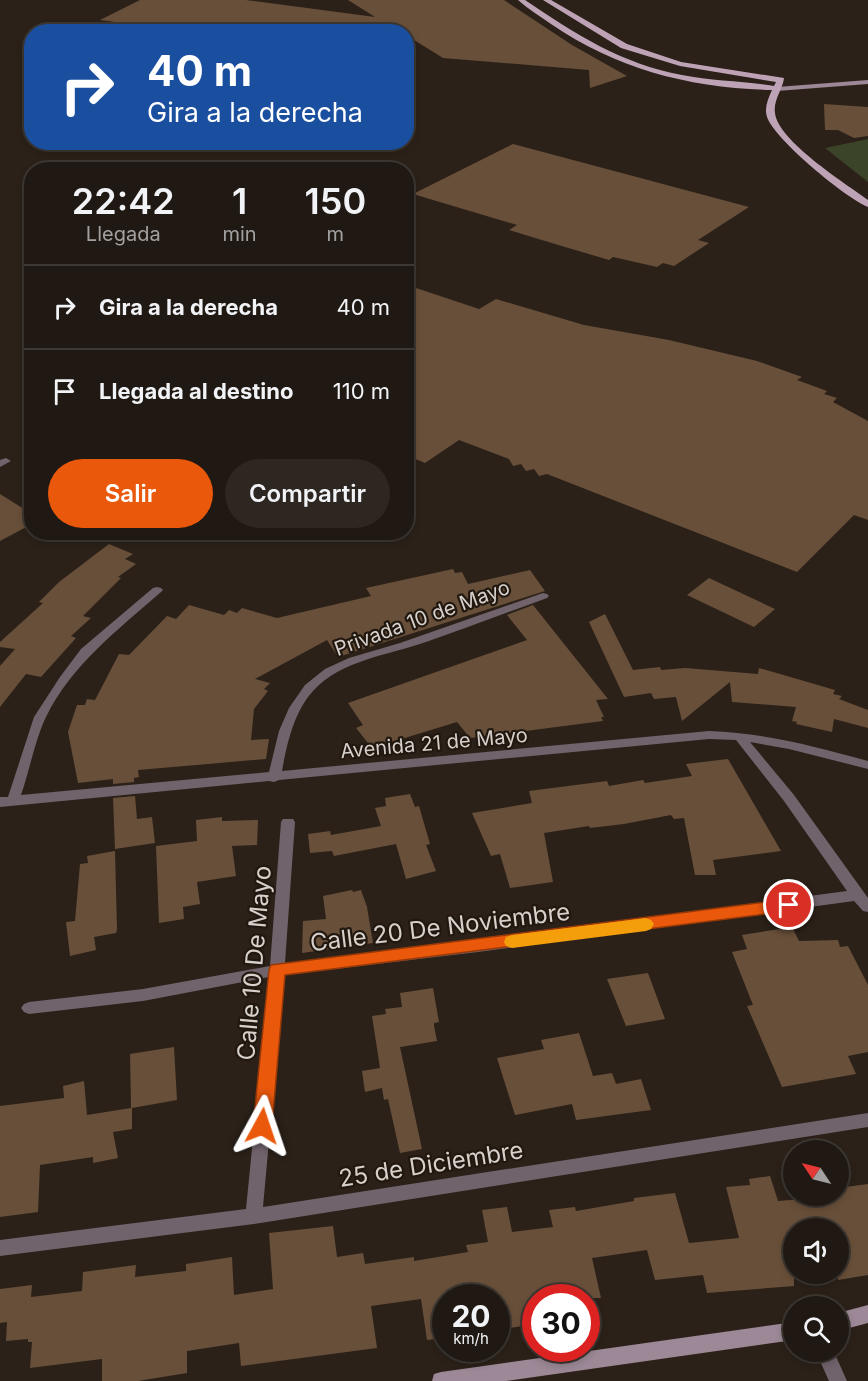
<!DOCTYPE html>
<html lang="es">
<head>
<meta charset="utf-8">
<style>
	:root { --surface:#201913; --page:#2d2621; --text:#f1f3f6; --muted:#a2a0a0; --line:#3d3833; --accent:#ea580c }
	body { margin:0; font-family:Inter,sans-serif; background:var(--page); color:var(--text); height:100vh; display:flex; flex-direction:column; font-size:22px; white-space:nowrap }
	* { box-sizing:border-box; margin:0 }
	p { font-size:20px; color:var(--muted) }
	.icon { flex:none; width:33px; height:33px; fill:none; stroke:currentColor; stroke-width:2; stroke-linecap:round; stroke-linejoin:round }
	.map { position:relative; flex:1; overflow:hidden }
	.details { position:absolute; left:24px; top:162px; width:390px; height:378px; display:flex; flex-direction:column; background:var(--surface); border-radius:24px; box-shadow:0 3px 9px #0003,0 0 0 2px var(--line) }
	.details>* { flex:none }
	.top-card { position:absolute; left:24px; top:24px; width:390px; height:126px; border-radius:24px; box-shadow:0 3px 9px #0003,0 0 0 2px var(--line); background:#1a4fa0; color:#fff; overflow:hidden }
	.needle { width:39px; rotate:305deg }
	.tools { position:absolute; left:783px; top:1140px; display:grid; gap:12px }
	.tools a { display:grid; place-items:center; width:66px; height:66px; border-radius:50%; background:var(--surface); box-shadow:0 3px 9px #0003,0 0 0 2px var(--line); font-size:30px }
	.speed { position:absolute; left:432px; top:1284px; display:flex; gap:12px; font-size:30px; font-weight:700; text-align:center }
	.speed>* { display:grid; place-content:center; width:78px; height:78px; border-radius:50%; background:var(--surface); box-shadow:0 3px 9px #0003,0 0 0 2px var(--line); line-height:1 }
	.speed small { font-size:15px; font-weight:400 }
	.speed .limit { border:9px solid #d22; background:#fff; color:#111 }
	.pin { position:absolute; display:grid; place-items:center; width:51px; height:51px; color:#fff; margin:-26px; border:3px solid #fff; border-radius:50%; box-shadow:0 2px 6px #0007 }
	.me { position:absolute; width:66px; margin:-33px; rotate:5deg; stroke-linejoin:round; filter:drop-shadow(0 0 4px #0008) }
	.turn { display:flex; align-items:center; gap:21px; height:126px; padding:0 24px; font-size:27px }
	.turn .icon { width:78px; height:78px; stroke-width:2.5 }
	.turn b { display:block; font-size:42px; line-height:51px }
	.eta { display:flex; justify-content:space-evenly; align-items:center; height:102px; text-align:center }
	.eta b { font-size:36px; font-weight:600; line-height:42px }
	.button { display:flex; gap:12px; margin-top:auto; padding:12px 24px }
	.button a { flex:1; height:69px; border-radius:36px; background:var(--accent); color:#fff; font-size:24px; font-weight:600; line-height:69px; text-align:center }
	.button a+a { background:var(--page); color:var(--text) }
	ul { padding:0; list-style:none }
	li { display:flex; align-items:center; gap:18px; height:84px; padding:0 24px; border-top:2px solid var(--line) }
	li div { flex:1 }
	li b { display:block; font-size:22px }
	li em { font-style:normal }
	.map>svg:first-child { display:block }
</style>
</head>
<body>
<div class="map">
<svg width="868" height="1381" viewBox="0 0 868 1381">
	<rect width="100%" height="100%" fill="#2b2119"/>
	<path fill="#3b4328" d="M868 139V182L825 148Z"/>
	<path fill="#684f39" d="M140 0H246L375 17 348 0H504L572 45 627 76 590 88 589 70 443 58 406 35V32H400L389 25 388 32H187L100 20Z
		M824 104 868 107V136L854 138 838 130H825Z
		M513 144 749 207 698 240 709 243 674 266 663 263 657 267 613 257 609 260 555 244 509 230 517 225 413 194Z
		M416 288 479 309 496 299 584 325 669 340 757 361 802 377 797 380 827 391 824 394 837 398 833 402 868 421V520L854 515 797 572 547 474 539 476 534 469 526 471 521 464 513 466 509 459 459 440 425 463 406 455V293Z
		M0 494 32 514V524L0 541Z
		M109 544 133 554 125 559 136 564 118 577 121 578 83 616 91 618 71 636 76 638 41 677 26 674 0 707V666L15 649 0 647V642L43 603 39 602 59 582Z
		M453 569 455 573 462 572 468 584 530 570 545 591 338 657 327 640 255 679 270 683 264 689 268 691 254 709 251 740 269 739 266 759 138 770 139 777 134 778V782L113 784V779L78 783 68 732 77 705H85L87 699 95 700 119 654 129 655 167 616 176 619 189 605 224 615 229 610 237 613 242 608 277 618 371 596 366 588Z
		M709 578 775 609 754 627 687 595Z
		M533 605 608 699 596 700 604 717H601L603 721 470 738 457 722 372 748 356 728 363 725 348 703 527 640 507 615Z
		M605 614 633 670 660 667 661 670 685 668 758 674 759 668 835 690 833 694 842 696 839 699 868 710V728L834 719 832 732 796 724 797 722 792 721 796 707 732 702 730 682 682 721 676 697 654 699 651 693 624 697 589 622Z
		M728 759 781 851 713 860 716 875H695L684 818 674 819 671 815 624 824 590 828 589 826 544 833 553 882 510 888 500 854 491 856 472 813 532 803 529 791 607 781 609 786 643 780 645 783 692 776 686 764Z
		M410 794 415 807 419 806 430 844 426 845 436 871 406 879 396 844 334 856 332 851 310 853 308 834 330 831 331 835 381 826 375 808 386 806 385 798Z
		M135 796 137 819 152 817 155 843 115 849 113 798Z
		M222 817V821L258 820 257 845 232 846 236 876 197 882 200 904 183 907 184 919 159 923 156 846 197 841 196 820Z
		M115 851 117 929 116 933 94 937 96 950 70 956 66 922 75 921 80 864 88 863 87 856Z
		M352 890 353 892 361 890 367 907 373 943 302 953 303 921 326 919 323 896Z
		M792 927 799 941 838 940 840 947 848 946 868 985V1052L848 1056 856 1074 782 1087 747 1006 753 1005 732 952 747 949 742 935Z
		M648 973 665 1019 626 1026 607 979Z
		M433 988 439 1022 434 1023V1026L437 1041 400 1047 422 1149 400 1153 388 1099 384 1100 382 1088 365 1092 362 1071 380 1068 372 1016 386 1014 385 1009 402 1007 400 993Z
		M579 1033 593 1076 612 1073 616 1084 641 1079 651 1110 576 1120 572 1104 515 1115 497 1058 544 1049 541 1040Z
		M174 1047 177 1100 132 1108V1129L113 1132 118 1158 93 1163V1157L40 1165 38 1212 0 1217V1106L64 1098 63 1086 84 1081 87 1115 131 1108 130 1054Z
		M770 1176 778 1201 838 1196V1188L868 1184V1275L838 1280V1228H794V1286L707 1293 703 1275 655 1280 647 1250 592 1258 601 1298H536V1324L496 1330V1298H446V1338L427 1340 421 1299 371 1306 377 1348 241 1366 239 1343 187 1351V1373L138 1381H102V1359L30 1368 32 1342H28V1339L6 1341 7 1322 0 1323V1289L32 1285 31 1297 82 1291 83 1272 136 1265 135 1277 186 1271V1264L232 1257 234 1295 273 1289 269 1233 333 1226 337 1257 363 1253 365 1264 414 1257V1261L468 1252 466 1245 488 1242 482 1210 507 1207 512 1232 553 1227 549 1210 575 1207 576 1211 634 1201V1198L675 1193 689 1243 739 1238 726 1187 750 1185 749 1179Z"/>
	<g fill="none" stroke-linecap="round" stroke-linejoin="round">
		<path fill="#71636c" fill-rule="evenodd" d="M6 458 11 461 0 467V460Z
			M157 587 161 588 163 590 161 592C118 630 72 664 46 717 36 737 29 772 21 795L269 772 279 731 289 708 305 685 325 669 349 658 400 643 543 593 547 594 549 596 547 598C506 613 466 628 426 642 389 655 341 660 313 691 294 712 287 743 282 771L709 731C765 733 813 746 868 761V769L789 749 750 742 794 795 868 898V912L863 911 854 901 478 952 284 975 263 1207 868 1113V1127L254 1224 0 1256V1240L246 1209 269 977 143 1001 29 1014 24 1012 21 1008 24 1004 29 1002 143 989 270 966 281 822 283 819H293L295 822 285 963 478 940 847 891 784 801 736 740 709 739 279 780 274 782 269 781 0 807V797H8L34 717 60 677 81 649 153 588Z
			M816 1352H834L847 1381H829Z"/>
		<path fill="#9c8896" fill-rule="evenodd" d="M868 80V84L777 91 774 89 777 87Z
			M868 1305V1323L838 1331V1313Z
			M794 1322V1340L506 1381H432L434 1374 441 1372Z"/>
		<path fill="#bea3b6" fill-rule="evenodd" d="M518 0H525C575 34 622 64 682 75 712 81 744 81 774 86L776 82 680 66 621 48 543 0H551L627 44 681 62 784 78C783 89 773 100 775 113 778 141 845 183 868 200V207C846 198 775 140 767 117 764 108 768 99 772 90 691 88 618 70 551 24 540 16 528 9 518 0Z"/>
	</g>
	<path fill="#ea580c" stroke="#983908" stroke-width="1.5" d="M789 899 795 900 797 905 795 909 789 911 285 975 272 1126 269 1132 262 1134 256 1132 253 1126 269 970 271 965Z"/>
	<path fill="#f59e0b" d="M646 918 651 920 654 924 651 929 646 931 512 948 506 946 504 942 506 937 512 935Z"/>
	<g text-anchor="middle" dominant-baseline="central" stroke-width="4.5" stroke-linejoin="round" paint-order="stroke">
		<g font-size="20" fill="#d7d0cb" stroke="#211810">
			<text transform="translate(422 618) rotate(-20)">Privada 10 de Mayo</text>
			<text transform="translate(434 743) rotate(-5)">Avenida 21 de Mayo</text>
		</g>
		<g font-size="24" fill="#d7d0cb" stroke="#211810">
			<text transform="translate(440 927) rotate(-7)">Calle 20 De Noviembre</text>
			<text transform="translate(254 963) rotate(-85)">Calle 10 De Mayo</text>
			<text transform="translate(431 1164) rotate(-9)">25 de Diciembre</text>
		</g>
	</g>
</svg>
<div class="tools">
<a><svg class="needle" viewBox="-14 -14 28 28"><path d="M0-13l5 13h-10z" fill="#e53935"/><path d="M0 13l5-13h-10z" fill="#a2a0a0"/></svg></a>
<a><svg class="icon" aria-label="sound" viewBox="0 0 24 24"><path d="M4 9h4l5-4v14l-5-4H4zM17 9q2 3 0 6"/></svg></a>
<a><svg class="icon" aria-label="search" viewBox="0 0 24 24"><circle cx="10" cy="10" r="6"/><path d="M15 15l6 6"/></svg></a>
</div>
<div class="speed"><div>20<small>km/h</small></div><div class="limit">30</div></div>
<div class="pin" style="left:789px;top:905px;background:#d93025"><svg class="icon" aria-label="arrive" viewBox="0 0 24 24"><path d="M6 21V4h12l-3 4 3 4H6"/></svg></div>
<svg class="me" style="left:262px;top:1126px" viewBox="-20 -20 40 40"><path d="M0-17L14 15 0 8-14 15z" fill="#ea580c" stroke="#fff" stroke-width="4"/></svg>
<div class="top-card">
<div class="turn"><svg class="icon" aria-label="right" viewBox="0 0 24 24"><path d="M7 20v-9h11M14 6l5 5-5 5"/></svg><div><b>40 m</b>Gira a la derecha</div></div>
</div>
<section class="details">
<div class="eta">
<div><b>22:42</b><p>Llegada</p></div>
<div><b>1</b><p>min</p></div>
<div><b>150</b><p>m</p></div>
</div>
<ul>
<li><svg class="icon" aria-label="right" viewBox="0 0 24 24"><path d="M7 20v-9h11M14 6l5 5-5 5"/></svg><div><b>Gira a la derecha</b></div><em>40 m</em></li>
<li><svg class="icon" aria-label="arrive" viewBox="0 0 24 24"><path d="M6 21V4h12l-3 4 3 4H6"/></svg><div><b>Llegada al destino</b></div><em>110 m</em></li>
</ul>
<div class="button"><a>Salir</a><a>Compartir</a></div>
</section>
</div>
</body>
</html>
